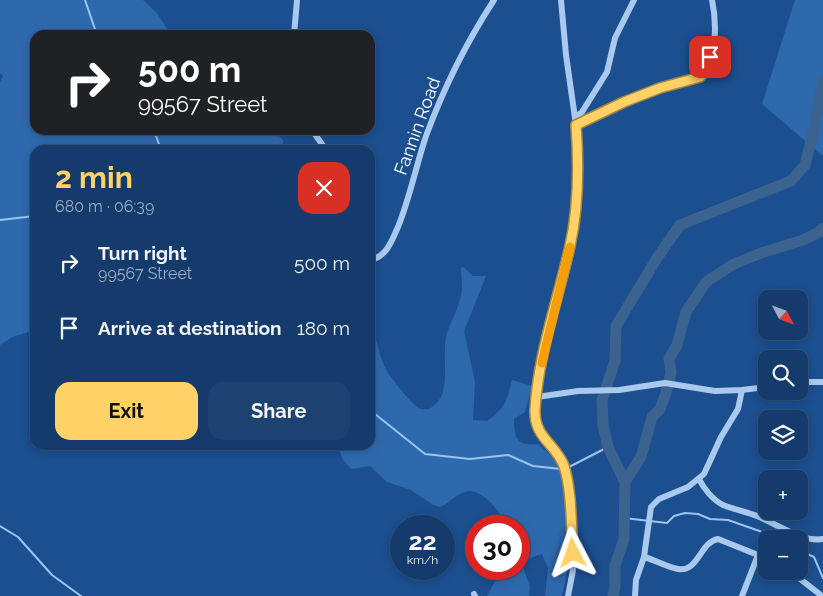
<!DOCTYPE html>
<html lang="en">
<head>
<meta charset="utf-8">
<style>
	:root { --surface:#143b6b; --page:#1d4271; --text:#f1f3f6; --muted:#9dadc1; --line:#33557e; --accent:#ffd166 }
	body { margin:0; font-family:Raleway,sans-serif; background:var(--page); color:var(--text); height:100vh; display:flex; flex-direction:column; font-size:19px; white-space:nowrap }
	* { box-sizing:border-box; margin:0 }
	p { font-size:16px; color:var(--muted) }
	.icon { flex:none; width:28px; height:28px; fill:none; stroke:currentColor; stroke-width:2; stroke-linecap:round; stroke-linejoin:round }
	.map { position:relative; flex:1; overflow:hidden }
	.side { position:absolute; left:30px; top:145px; width:345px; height:305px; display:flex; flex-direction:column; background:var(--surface); border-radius:15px; box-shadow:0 2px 8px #0003,0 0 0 1px var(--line) }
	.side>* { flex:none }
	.guide { position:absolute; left:30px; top:30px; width:345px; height:105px; border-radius:15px; box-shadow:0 2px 8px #0003,0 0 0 1px var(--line); background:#202124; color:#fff; overflow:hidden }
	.needle { width:32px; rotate:131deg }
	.tools { position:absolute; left:758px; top:290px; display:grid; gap:10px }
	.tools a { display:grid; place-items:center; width:50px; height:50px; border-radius:10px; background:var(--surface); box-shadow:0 2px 8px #0003,0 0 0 1px var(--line); font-size:25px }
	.speed { position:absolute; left:390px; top:515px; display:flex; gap:10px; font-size:25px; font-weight:700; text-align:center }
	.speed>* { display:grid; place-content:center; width:65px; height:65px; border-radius:50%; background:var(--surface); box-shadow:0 2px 8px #0003,0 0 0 1px var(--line); line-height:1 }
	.speed small { font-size:12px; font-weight:400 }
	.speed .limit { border:8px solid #d22; background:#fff; color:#111 }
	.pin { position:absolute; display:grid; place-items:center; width:42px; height:42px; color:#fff; margin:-21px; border-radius:10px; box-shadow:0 2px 8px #0006 }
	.me { position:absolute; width:55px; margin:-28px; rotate:356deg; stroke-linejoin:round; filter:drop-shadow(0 0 4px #0008) }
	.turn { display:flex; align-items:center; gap:18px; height:105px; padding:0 25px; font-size:22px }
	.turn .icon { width:65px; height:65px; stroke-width:2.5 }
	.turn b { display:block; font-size:35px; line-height:42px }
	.round { display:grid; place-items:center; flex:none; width:52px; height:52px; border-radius:15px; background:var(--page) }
	.overview { display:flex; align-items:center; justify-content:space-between; height:85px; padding:0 25px }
	h1 { font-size:30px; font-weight:700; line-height:38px; color:var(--accent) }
	.cta { display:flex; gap:10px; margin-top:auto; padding:10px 25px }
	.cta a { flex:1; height:58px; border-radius:15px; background:var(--accent); color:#111; font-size:20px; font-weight:700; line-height:58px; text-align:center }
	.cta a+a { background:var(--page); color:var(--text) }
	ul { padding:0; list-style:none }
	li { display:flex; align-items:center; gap:15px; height:65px; padding:0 25px }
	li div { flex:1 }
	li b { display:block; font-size:19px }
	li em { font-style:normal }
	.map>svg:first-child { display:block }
</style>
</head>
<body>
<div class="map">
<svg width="823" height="596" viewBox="0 0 823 596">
	<rect width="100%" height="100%" fill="#1b4f8f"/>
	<path fill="#2e69ad" d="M0 0H143L157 13 171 35H35V130H252L255 132 276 133 283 140 282 150H35V330L12 337 0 345V82L3 76 0 73Z
		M795 0H823V156L762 104Z
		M463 267 473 276H486L464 331 475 382 473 420 487 421C505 408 507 401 512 380L532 386 525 412 514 419C514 439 517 446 538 444L555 459 562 472 570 556 562 596H545L548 568 542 554 530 558 523 567 530 587 529 596H487L502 569H519V526H499L500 514C493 504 478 487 464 492 455 495 449 504 440 507L433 505 411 490 387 482 370 466 351 469 343 460 337 445H370V324C378 339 378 356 387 371 391 378 412 405 419 408 430 414 441 401 443 391 447 376 444 361 445 345 446 326 458 313 461 295 463 287 461 276 461 268Z"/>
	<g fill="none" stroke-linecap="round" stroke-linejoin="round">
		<path stroke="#9cc4f0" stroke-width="2" d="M85 0 97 35
			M154 130 161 150
			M0 220 35 216
			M370 410 425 454 470 459 508 455 533 466 561 469
			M569 467 608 447
			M624 518 667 523 674 516 685 513 698 514 710 519 728 520 782 539
			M0 526 18 537 52 575 81 596
			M799 550 814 557 823 578"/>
		<path stroke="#3c6290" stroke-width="11" d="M625 482 641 457 652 417 660 409 666 393 671 373 669 359 677 345 686 312 706 282 732 265 761 253 803 240 819 232 823 228
			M613 596 615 587V566L624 539 625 482 608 447 603 425 602 400 615 361 616 326 657 258 680 225 791 181 805 165 814 129 823 82"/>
		<path stroke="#a9c9ee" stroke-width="6" d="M561 0 566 55 576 125 579 181 571 244 540 374 535 411 540 434 558 456 566 477 573 553V570L568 596
			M294 35 297 0
			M575 118 582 112 607 72 615 38 634 0
			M576 125 624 102 660 88 701 77C717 57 717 24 712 0
			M312 130 326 150
			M370 260C387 257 392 240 398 227 410 197 416 166 426 136 444 87 466 43 494 0
			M799 382H823
			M537 397 578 391 619 390 665 383 715 391 742 390 766 387
			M699 479C704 489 713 500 723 505 733 509 746 512 757 516 775 523 803 543 823 539
			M644 557C655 560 667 567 678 569 698 573 700 542 718 539L758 555 766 557
			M790 571 822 596
			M474 594 475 596
			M635 596 636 580 644 557 651 507 659 499 688 487 704 474 721 437 738 409 742 390
			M742 596 758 555"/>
	</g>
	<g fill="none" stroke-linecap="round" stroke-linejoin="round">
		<defs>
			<path id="route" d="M573 553C571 527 572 491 564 466 556 444 534 438 535 410 538 355 558 300 570 246 579 206 579 166 576 125L624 102 660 88 700 77 704 73 710 57"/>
		</defs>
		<use href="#route" stroke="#a68842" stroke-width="12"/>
		<use href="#route" stroke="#ffd166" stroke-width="9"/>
		<path stroke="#f59e0b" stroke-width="9" d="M542 363 570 247"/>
	</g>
	<g text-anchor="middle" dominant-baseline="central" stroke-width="4.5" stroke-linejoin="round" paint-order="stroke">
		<g font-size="18" fill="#fff" stroke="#1b4f8f">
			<text transform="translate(417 126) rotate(-70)">Fannin Road</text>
		</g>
	</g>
</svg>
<div class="tools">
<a><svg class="needle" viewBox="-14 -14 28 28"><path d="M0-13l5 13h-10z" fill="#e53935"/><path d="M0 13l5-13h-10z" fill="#9dadc1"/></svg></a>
<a><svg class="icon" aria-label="search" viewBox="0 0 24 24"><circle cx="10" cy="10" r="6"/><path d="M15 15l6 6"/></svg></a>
<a><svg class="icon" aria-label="layers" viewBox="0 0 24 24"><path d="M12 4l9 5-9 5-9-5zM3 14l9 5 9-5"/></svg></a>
<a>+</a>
<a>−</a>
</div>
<div class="speed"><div>22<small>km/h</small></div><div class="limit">30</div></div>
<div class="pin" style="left:710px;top:57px;background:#d93025"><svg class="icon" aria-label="arrive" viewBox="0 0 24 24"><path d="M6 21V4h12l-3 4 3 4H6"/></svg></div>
<svg class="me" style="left:573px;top:553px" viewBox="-20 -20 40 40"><path d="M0-17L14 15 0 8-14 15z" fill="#ffd166" stroke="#fff" stroke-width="4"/></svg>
<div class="guide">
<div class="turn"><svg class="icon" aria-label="right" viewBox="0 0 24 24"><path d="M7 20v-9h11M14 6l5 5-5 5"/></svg><div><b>500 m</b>99567 Street</div></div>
</div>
<section class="side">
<div class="overview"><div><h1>2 min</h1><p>680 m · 06:39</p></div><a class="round" style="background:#d93025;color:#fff"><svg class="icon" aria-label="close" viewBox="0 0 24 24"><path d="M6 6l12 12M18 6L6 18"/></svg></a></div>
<ul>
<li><svg class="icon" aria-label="right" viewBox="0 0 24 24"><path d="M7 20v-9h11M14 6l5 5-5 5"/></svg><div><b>Turn right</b><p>99567 Street</p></div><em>500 m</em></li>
<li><svg class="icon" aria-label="arrive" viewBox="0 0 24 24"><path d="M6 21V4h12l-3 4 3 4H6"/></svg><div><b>Arrive at destination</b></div><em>180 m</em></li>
</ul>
<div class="cta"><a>Exit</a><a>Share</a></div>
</section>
</div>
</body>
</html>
